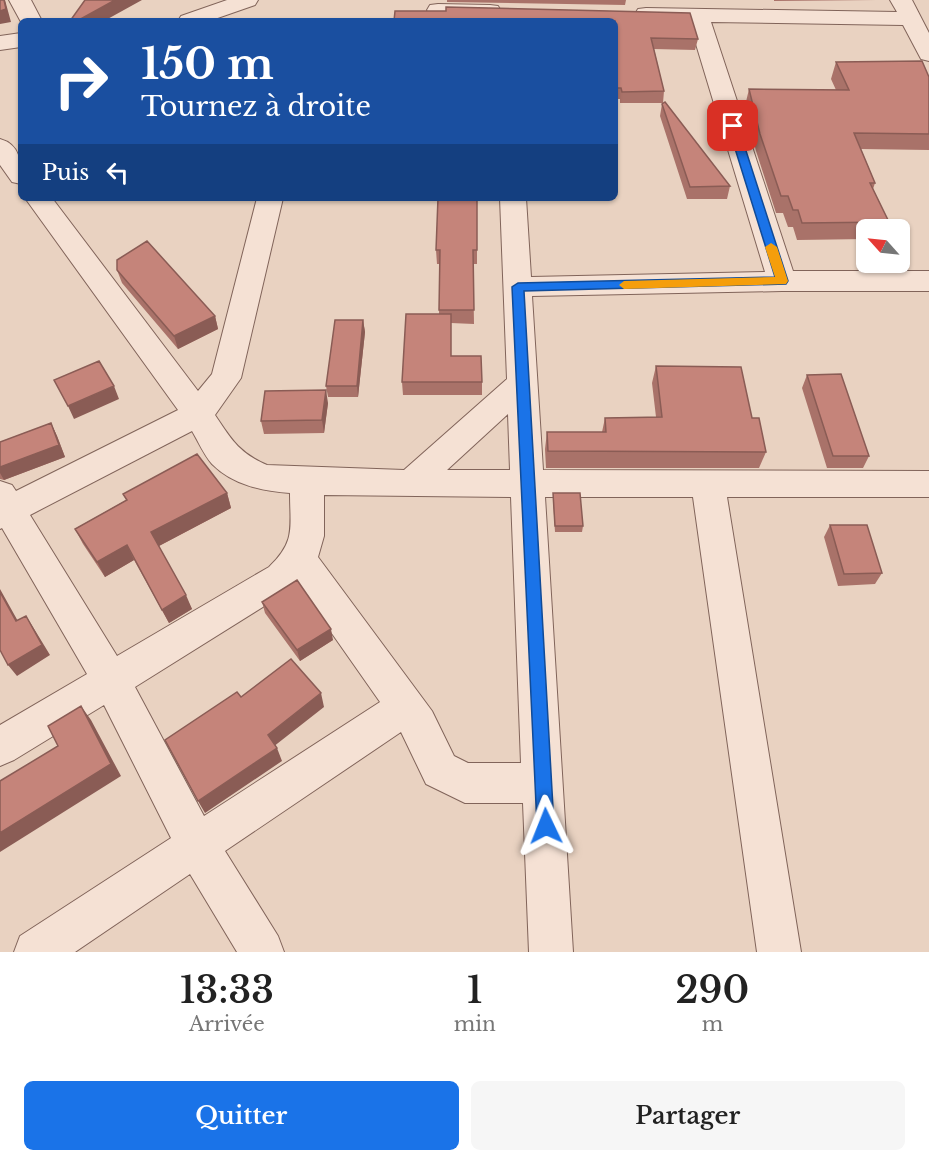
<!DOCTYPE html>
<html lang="fr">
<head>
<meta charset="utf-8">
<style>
	:root { --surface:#fff; --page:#f6f6f6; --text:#222; --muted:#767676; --accent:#1a73e8 }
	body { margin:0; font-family:"Libre Baskerville",serif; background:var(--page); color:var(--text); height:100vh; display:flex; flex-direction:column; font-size:22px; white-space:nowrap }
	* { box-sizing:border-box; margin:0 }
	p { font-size:20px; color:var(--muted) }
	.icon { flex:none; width:33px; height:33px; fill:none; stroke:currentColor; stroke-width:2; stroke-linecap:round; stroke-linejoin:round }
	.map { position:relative; height:952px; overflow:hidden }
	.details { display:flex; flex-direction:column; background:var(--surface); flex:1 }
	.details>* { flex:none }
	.hud { position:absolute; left:18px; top:18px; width:600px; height:183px; border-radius:9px; box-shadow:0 2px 4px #0004; background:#1a4fa0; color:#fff; overflow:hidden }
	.needle { width:39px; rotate:297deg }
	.controls { position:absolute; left:856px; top:219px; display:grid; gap:12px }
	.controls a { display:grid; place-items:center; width:54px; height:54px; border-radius:9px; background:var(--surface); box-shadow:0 2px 4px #0004; font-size:30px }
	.pin { position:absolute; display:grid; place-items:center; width:51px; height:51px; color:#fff; margin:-26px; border-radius:12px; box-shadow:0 3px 9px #0006 }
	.me { position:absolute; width:66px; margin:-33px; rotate:358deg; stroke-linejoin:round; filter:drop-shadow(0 0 4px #0008) }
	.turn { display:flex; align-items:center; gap:21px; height:126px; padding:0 24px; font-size:27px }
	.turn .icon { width:78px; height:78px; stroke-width:2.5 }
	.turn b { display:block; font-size:42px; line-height:51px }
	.then { display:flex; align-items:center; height:57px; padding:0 24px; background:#0003; gap:12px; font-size:22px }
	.eta { display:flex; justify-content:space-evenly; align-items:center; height:102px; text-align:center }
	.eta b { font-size:36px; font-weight:600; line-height:42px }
	.primary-button { display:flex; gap:12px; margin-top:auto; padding:12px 24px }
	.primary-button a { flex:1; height:69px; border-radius:9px; background:var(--accent); color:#fff; font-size:24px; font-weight:600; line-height:69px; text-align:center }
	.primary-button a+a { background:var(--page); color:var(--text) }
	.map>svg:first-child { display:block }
</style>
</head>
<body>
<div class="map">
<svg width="929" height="952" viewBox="0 0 929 952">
	<rect width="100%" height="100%" fill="#e9d2c1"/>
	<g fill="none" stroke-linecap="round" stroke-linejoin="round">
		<defs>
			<path id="street" d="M9 0H31L42 21 21 22Z
				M227 0H258L255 5 209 21H178L181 16Z
				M890 0H912L929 33V61L921 59 903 25 711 22 793 271H929V291H782L532 296 543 470 929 471V497H727L801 952H757L693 497H545L573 952H529L523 803H465L426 784 401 732 225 851 278 936 284 952H237L190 874 75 952H14L20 936 171 838 104 705 14 760 0 766V725L87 674 2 528 0 529V481L12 485 16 491 178 410 25 198H52L198 391 212 374 257 198H283L241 378 215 415C231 439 239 453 267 465L404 470 507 379 500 198H526L531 277 765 272 689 21 638 19 635 14 638 9 646 8 897 12ZM508 414 510 470H447ZM192 431C198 441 204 455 212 464 233 485 262 491 290 493 290 528 296 541 269 567L117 656 30 515ZM324 495 511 497 521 763H468L454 756 432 711 318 557 324 536ZM298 585 380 702 204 816 135 687Z
				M438 4 490 5 498 6 501 11 498 16 490 17 430 15 427 10 430 5Z
				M21 33V47L0 50V36Z
				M0 139C22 145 21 165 21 184L12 182 0 165Z"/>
		</defs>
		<use href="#street" stroke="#81645a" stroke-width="2"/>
		<use href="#street" fill="#f5e1d4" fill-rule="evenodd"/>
	</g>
	<path fill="#a97269" d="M447 0H626L625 5 447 2Z
		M774 0H876L774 1Z
		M615 21 698 39 695 50 654 49 664 91 663 103H620V99H615Z
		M836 62 929 77V150L861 149 875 183 873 189 889 222 885 230H867V239L797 240 793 227H788L783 213H776L756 151 745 106 749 89 836 90 831 79Z
		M662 104 730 186 727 199H687L660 116Z
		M477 198V264H473L474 324 451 323V356L482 382V395H403L402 382 439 314 440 264H437L436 250Z
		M117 270 215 316 218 329 178 349 122 283Z
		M363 320 365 332 358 397H328L326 386Z
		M656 366 752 418 766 452 759 468H546L545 449 547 432H602L605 418 656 417 652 383Z
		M807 375 869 456 863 468H827L802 388Z
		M328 403 324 433 264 434 261 421Z
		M51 423 57 436 65 457 4 480 0 479V442Z
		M227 493 231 508 159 546 192 609 169 623 134 560 105 577 83 544 75 529 126 500 123 494Z
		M553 493 583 526 582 532H555L553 499Z
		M830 525 882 573 875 584 838 586 824 537Z
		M262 602 333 640 300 661 265 613Z"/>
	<path fill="#8a5c55" d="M4 0H5L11 22 0 24V11Z
		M115 0H142L104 21H77Z
		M215 316 218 329 178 349 174 336Z
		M363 320 365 332 358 397 357 386Z
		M114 386 119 399 74 419 68 406Z
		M326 390 328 403 324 433 322 420Z
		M51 423 57 436 65 457 4 480 0 473V467Z
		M227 493 231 508 157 547 151 532Z
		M127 545 134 560 105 577 97 562Z
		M0 589 24 632 16 621 0 592Z
		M186 595 192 609 169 623 162 610Z
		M26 616 33 627 50 655 17 676 8 665Z
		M331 629 333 640 300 661 297 650Z
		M321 693 324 707 273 747 268 735Z
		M81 706 91 720 121 776 0 852V833L111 764Z
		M277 748 282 761 205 813 198 801Z"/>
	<path fill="#c5847a" stroke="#8a5c55" stroke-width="1.5" d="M0 0H4L6 9 0 11Z
		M85 0H115L77 21H70Z
		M446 7 690 13 698 39 651 38 664 91 622 92 621 88H615V21H394L395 11H446Z
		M922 61 929 77V134L854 133 875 183H870L889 222 802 223 798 210H793L788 196H781L760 134 749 89 849 90 836 62Z
		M665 102 730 186 690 187 662 104Z
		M438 198H477V250H473L474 310H439L440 250H436Z
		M147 241 215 316 174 336 117 270V260Z
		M406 314H451V356H481L482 382H402Z
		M335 320H363L357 386H326Z
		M99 361 114 386 68 406 54 380Z
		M656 366 741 367 752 418H759L766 452 548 451 547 432H606L605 418 662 417Z
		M841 374 869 456H833L807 375Z
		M326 390 322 420 261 421 265 391Z
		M51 423 59 445 0 467V442Z
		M197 454 227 493 151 532 186 595 162 610 127 545 97 562 75 529 127 500 123 494Z
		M553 493H580L583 526H555Z
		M830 525H867L882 573 844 574Z
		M297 580 331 629 297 650 262 602Z
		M0 592 16 621 26 616 42 645 8 665 0 650Z
		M291 659 321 693 268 735 277 748 198 801 165 740 237 692 241 697Z
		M81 706 111 764 0 833V781L58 746 48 726Z"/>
	<path fill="#1a73e8" stroke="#114b97" stroke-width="1.5" d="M729 124 738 126 788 281 786 284 524 291 554 826 552 832 546 834 540 832 537 826 512 287 518 283 775 277 728 126Z"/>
	<path fill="#f59e0b" d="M771 243 777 247 788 281 786 284 624 289 619 285 624 281 775 277 765 247Z"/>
</svg>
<div class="controls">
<a><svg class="needle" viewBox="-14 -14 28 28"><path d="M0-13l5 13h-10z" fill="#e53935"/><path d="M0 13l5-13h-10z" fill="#767676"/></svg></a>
</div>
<div class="pin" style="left:733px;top:126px;background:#d93025"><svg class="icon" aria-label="arrive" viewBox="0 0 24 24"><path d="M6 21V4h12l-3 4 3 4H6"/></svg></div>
<svg class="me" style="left:546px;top:826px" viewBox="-20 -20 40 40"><path d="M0-17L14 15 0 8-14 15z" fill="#1a73e8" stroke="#fff" stroke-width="4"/></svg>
<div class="hud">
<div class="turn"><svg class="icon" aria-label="right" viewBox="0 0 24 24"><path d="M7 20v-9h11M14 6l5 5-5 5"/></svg><div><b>150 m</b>Tournez à droite</div></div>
<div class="then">Puis<svg class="icon" aria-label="left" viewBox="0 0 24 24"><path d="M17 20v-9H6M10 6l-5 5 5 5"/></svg></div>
</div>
</div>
<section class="details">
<div class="eta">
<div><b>13:33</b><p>Arrivée</p></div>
<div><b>1</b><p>min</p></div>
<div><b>290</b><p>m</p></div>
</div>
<div class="primary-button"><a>Quitter</a><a>Partager</a></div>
</section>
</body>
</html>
